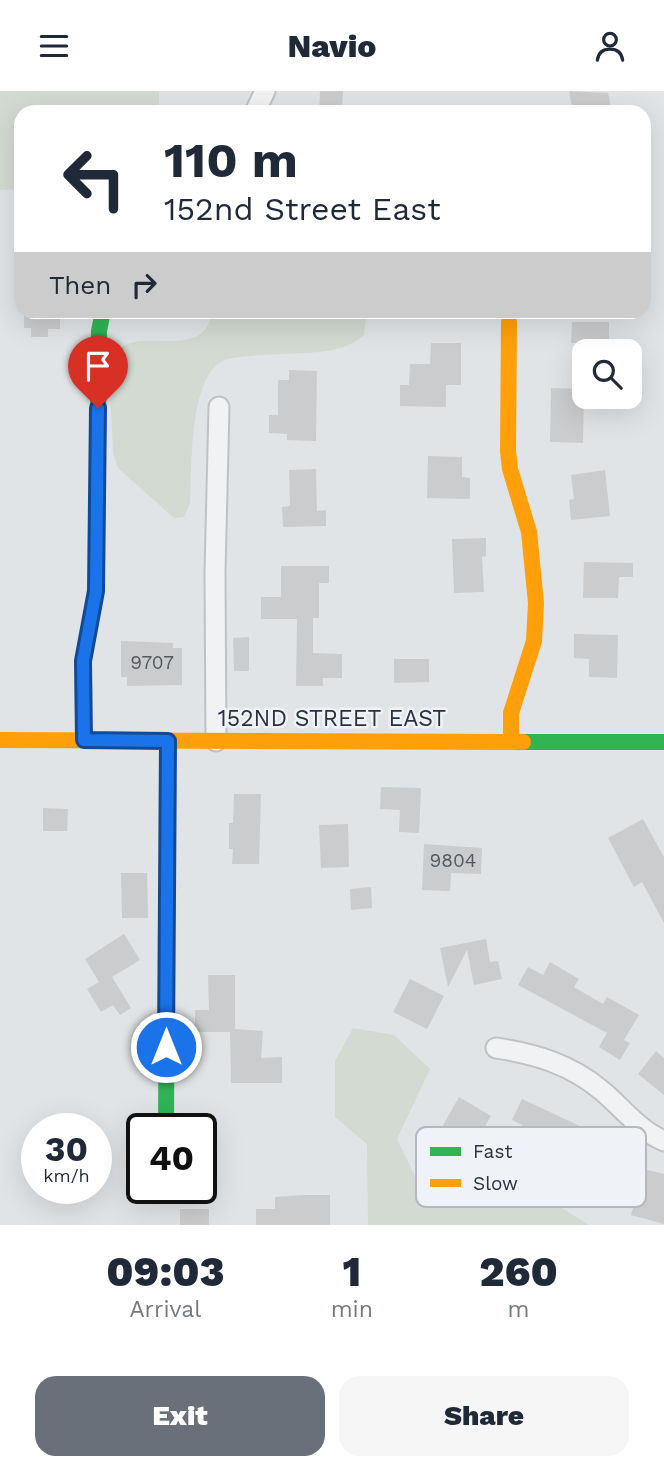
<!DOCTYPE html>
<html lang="en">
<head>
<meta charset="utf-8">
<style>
	:root { --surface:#fff; --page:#f6f6f7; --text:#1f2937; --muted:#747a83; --accent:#697079 }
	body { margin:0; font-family:"Work Sans",sans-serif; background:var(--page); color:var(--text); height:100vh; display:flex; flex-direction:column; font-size:26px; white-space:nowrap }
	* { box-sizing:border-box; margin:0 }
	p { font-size:23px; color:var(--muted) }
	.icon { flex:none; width:38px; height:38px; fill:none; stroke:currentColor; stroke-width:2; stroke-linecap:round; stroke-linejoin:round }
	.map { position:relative; height:1134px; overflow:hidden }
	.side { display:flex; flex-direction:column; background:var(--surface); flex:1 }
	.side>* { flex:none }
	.banner { position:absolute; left:14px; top:14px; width:637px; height:214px; border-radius:21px; box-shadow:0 7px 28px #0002; background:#fff; color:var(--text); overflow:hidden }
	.buttons { position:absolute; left:572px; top:248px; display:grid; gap:14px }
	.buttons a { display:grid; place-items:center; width:70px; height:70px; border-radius:14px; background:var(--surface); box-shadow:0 7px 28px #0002; font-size:35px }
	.speed { position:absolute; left:21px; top:1022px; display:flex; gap:14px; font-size:35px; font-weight:700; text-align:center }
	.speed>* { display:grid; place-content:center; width:91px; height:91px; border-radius:50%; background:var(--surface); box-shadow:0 7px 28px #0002; line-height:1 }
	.speed small { font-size:18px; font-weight:400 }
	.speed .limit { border:4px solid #111; border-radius:10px; background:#fff; color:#111 }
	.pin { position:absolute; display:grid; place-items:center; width:60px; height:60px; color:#fff; margin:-72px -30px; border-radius:50% 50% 50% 0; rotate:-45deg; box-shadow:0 0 7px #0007 }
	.pin .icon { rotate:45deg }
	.me { position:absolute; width:77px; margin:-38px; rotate:0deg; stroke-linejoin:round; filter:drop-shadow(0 0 5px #0008) }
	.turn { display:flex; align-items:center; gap:24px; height:147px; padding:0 35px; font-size:32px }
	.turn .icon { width:91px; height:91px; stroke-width:2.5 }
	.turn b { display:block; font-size:49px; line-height:60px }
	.then { display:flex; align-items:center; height:66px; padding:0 35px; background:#0003; gap:14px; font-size:26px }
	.eta { display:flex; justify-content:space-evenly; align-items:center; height:119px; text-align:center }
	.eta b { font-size:42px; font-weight:800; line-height:49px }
	.action { display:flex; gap:14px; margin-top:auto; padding:14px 35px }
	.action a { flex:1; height:80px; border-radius:21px; background:var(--accent); color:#fff; font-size:28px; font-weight:800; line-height:80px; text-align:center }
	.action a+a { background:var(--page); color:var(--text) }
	header { display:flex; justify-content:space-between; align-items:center; height:91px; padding:0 35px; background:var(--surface); font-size:32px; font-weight:800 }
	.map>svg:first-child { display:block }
</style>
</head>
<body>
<header><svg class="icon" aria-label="menu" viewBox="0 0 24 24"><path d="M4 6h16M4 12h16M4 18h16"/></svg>Navio<svg class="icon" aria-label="person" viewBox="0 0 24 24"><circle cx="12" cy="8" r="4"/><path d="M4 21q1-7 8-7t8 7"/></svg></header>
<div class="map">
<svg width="664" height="1134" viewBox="0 0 664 1134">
	<rect width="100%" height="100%" fill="#e1e4e6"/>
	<path fill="#d2dad2" d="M0 0H159V21H21V98L0 99Z
		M212 221H367L364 244C347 259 326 261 304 262 280 264 252 263 228 268 188 278 192 378 190 412L184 426 174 427 118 377 113 362C113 343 107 284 112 269 127 226 204 277 212 221Z
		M353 937 394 944 430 978 397 1048 415 1085 449 1103 531 1098 589 1134H368L367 1053 335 1026V970Z"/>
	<path fill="#caccce" d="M320 0H343L342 21H319Z
		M569 0 608 2 612 21H573Z
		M24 220H60V238H48V246H31V237H24Z
		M572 231H609V253L605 252V261H581V252H571Z
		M431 252H461V294H446V316L400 315V294H409L410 273H430Z
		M289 279 317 280 316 350 287 349V343L269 342V324H278V289H289Z
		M551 297 584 298 583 352 550 351Z
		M428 365 462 366V386L470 387V408L427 407Z
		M316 378 317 420 326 419V435L283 436 282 416 290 415 289 379Z
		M605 379 610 425 571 429 569 409 574 408 571 384Z
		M486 447V465L482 466 484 501 454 502 452 448Z
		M584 471 633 472V486H619L618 507H583Z
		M281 475H329V492H319V527H313V562L342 563V587H323V595H296L297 528H261V506H281Z
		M574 543 618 544 617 587 589 586V568L574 567Z
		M249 546V580H234L233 547Z
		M121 550 173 552V557H182V594L127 595V586H121Z
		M394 568H429V591L394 592Z
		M381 696 421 697 419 742 399 741 400 719 380 718Z
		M234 703H261L259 773H232L233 758H229V732H233Z
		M43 717 68 718 67 740H43Z
		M643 728 664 766V832L642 791 634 796 608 747Z
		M348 733 349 776 321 777 319 734Z
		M424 753 482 757 481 783 451 782 450 800 422 799Z
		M121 782H147L148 827H122Z
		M371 796 372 817 351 819 350 798Z
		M124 843 140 869 112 886 131 917 120 924 113 914 101 921 87 898 99 891 85 868Z
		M486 848 490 871 498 870 502 888 474 894 467 859 448 896 440 857Z
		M550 871 579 888 574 896 603 913 607 906 639 924 624 949 630 952 620 969 599 956 607 942 518 894 528 876 543 884Z
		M208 884H235V938L263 940 261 967 282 966V992H231L230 941H195V919H209Z
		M410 888 444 905 427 938 393 921Z
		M656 960 664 967V1004L638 983Z
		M459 1006 491 1025 471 1059 452 1049 455 1044 442 1036Z
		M522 1008 582 1036 630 1069 609 1099 573 1075 583 1060 558 1044 551 1060 518 1044 522 1034 512 1029Z
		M644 1078 664 1083V1133L631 1124Z
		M304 1104H330V1134H256V1118H275V1106Z
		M180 1118H209V1134H180Z"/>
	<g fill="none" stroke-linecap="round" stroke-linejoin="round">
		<defs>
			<path id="street" d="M255 21 265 0
				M216 650 215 481 219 316
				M496 957C535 963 570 973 601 999 622 1016 638 1039 664 1050"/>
		</defs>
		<use href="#street" stroke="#bfc2c4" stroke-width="23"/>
		<use href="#street" stroke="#f1f2f3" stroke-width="19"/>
		<path stroke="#30b455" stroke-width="16" d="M84 649 83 570 96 500 99 240 103 220
			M523 651H664
			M166 1038 168 650"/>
		<path stroke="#ff9f0a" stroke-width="16" d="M509 231 508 360 510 378 529 441 536 512 534 550 511 622V651
			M0 649 523 651"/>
	</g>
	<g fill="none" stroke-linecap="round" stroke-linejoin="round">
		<defs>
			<path id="route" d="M98 317 96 500 83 570 84 649 168 650 166 956"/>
		</defs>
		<use href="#route" stroke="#114b97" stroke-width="18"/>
		<use href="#route" stroke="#1a73e8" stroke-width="12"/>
	</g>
	<g text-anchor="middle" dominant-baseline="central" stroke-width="5" stroke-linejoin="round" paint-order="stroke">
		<g font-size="19" fill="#525964">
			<text x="152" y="571">9707</text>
			<text x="453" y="769">9804</text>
		</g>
		<g font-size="23" fill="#29323f" stroke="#eff2f6">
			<text x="332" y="627">152ND STREET EAST</text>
		</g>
	</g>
	<rect x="416" y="1036" width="230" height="80" rx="10" fill="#eff2f6" stroke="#b4b8bf" stroke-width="2"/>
	<rect x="430" y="1056" width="31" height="9" fill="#30b455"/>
	<rect x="430" y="1088" width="31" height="8" fill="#ff9f0a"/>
	<g font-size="19" fill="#29323f">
		<text x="473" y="1067">Fast</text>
		<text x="473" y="1099">Slow</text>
	</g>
</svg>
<div class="buttons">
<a><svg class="icon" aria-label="search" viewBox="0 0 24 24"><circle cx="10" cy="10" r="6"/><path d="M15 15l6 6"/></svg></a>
</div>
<div class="speed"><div>30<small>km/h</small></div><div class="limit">40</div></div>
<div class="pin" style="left:98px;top:317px;background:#d93025"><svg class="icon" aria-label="arrive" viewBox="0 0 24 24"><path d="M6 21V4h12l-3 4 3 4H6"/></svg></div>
<svg class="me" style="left:166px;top:956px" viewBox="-20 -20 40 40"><circle r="17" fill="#1a73e8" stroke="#fff" stroke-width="3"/><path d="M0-11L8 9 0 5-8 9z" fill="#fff"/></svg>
<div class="banner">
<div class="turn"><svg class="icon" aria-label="left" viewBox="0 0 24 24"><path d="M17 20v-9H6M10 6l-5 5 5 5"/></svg><div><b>110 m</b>152nd Street East</div></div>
<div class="then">Then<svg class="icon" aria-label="right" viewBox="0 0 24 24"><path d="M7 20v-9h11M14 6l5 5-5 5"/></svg></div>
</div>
</div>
<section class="side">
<div class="eta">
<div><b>09:03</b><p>Arrival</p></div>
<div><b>1</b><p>min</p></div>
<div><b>260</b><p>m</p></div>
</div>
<div class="action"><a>Exit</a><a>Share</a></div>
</section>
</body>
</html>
